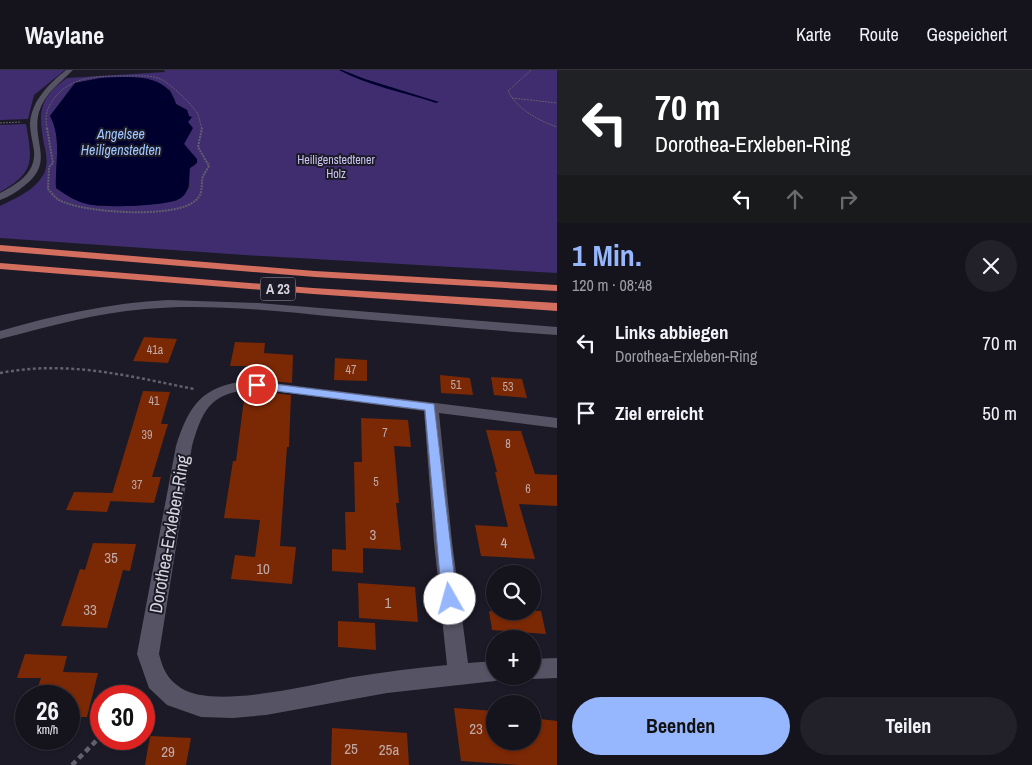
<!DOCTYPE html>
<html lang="de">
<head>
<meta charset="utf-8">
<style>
	:root { --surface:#15141d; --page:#22212a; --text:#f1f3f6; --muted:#9d9ea4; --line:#34333b; --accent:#96b6fd }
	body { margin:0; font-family:"Archivo Narrow",sans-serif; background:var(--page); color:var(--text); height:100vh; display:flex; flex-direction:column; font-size:19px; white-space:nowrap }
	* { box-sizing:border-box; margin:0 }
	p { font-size:16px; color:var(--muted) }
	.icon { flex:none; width:28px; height:28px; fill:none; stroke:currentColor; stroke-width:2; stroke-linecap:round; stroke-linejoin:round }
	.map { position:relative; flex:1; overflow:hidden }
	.sheet { display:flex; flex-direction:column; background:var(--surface); width:475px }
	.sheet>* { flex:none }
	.top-card { background:#202124; color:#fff; overflow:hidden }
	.fabs { position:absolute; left:486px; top:495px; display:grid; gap:10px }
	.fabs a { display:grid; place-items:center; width:55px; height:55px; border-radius:50%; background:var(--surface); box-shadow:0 1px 4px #0004,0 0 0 1px var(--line); font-size:25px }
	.speed { position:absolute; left:15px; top:615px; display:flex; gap:10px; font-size:25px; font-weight:700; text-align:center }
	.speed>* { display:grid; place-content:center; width:65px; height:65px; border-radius:50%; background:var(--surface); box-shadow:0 1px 4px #0004,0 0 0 1px var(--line); line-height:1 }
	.speed small { font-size:12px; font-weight:400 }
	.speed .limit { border:8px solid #d22; background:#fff; color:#111 }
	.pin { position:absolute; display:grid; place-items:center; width:42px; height:42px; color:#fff; margin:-21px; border:2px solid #fff; border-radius:50%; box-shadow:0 1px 5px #0007 }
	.me { position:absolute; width:55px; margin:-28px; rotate:353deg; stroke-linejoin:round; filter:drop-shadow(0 0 4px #0008) }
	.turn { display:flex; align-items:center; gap:18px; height:105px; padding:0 15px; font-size:22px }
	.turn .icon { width:65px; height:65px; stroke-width:2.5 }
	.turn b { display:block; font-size:35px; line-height:42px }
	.lanes { display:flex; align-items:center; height:48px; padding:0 15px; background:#0003; justify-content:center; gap:25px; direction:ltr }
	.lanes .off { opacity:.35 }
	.round { display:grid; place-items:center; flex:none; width:52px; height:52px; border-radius:26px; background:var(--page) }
	.overview { display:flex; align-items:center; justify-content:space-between; height:85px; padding:0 15px }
	h1 { font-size:30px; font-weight:700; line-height:38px; color:var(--accent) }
	.action { display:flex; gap:10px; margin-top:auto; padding:10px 15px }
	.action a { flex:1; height:58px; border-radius:30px; background:var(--accent); color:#111; font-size:20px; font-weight:700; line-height:58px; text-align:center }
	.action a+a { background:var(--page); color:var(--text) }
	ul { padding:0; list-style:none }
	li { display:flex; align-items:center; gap:15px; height:70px; padding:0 15px }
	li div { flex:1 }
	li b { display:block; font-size:19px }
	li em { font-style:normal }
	header { display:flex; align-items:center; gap:30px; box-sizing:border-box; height:70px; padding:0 25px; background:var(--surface); border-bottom:1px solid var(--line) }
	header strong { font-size:24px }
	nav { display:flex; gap:28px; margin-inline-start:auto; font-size:18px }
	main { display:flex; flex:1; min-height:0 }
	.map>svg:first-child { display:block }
</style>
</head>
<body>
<header>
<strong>Waylane</strong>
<nav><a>Karte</a><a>Route</a><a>Gespeichert</a></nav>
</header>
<main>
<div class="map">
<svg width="557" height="695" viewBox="0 0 557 695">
	<rect width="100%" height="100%" fill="#1c1a27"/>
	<path fill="#3f2d70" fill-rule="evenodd" d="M0 0H65L34 25 28 49 0 50Z
		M164 0H557V203L245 185 0 168V136C16 128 38 119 45 101 48 92 46 83 44 74 38 42 39 28 67 8L165 2ZM101 8H130L164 17 170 20 176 34 187 40 190 49 188 51 187 66 184 74 190 82 195 95 190 98 189 118 176 131 98 136 73 129 56 118C55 94 62 68 50 46L75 13Z
		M26 54C32 90 36 102 0 122V55Z"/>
	<path fill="#00002e" d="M101 8C129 7 167 2 176 34L187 40 189 46 192 47 188 52 193 58 184 74 197 89V93L190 98C188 108 191 120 182 127 172 137 101 138 87 134 75 131 66 125 56 118 55 95 62 67 50 46L75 13Z"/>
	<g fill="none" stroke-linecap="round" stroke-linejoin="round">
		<path fill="#00002e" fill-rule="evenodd" d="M339 0H342L365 9 439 32 436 33C404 22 368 16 339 0Z"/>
	</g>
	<path fill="#7b2804" d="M144 267 177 269 168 293 133 291Z
		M235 272 265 273 264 283 293 285 292 313 246 309 248 296H230Z
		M335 288 367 290V311L334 310Z
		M440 305 470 308 473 325 441 323Z
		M491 307 522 309 527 328 494 325Z
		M143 321 170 322 161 354H168L152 407H161L154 433 110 431Z
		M245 322H265L291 325 289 377H287L280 476 296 477 292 514 231 509 235 485 255 487 260 450 224 448 233 391H236Z
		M361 348 408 350 411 377 394 376 399 433H396L401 480 363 478V503L332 501V479L346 480 345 442H355L354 392H362Z
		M486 360 521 361 535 404 557 405V436L519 434 535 489 481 486 475 455 508 457 495 402H497Z
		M74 422 113 423 107 442 66 440Z
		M93 473 136 474 130 501 123 500 107 558 61 556 80 499 85 500Z
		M358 513 415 517 418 552 359 548Z
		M489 541H541L546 564 492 560Z
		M338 551 375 553 376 580 338 577Z
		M25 584 67 586 63 602 98 603 87 647H69V626H35L41 608H17Z
		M454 638 495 641V671H532V648L557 651V695H520L461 691Z
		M332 658 407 663 409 695H331Z
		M150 666 191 668 186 695H145Z"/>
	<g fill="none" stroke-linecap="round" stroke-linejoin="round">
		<path stroke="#61606b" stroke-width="1" stroke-dasharray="2 1" stroke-linecap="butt" d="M531 0 508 21C518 40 538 50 557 57
			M512 28 557 33
			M0 53 21 52
			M47 59C45 47 46 40 53 30 71 5 100 6 127 6 137 6 148 5 158 8 168 11 189 32 196 41 199 45 200 53 202 59"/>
		<path stroke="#61606b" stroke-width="2" stroke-dasharray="2 1" stroke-linecap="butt" d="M47 58 53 93 49 97 48 119C51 122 55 128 59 130 83 143 169 148 192 133 205 125 200 117 203 106 205 103 207 99 209 96L198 77 202 58"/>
		<path stroke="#61606b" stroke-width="2.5" stroke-dasharray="3 2.5" stroke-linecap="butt" d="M0 303C68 290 128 306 194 319"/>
		<path stroke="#61606b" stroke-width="4.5" stroke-dasharray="5.5 4" stroke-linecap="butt" d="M72 695 101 666"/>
		<path fill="#565464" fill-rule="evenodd" d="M66 0H73C60 13 45 23 39 42 31 72 56 92 24 116 17 122 8 127 0 130V123C17 114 36 103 34 81 33 72 30 63 30 53 32 30 49 14 66 0Z
			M168 230 258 233 557 257V265C484 260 411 253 338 247 274 241 209 233 145 239 95 243 48 257 0 269V261C55 245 110 233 168 230Z
			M247 311 265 312 557 348V358L439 343 452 472 468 593 495 591V606H504L503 608 495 611 387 623 266 645 233 648 201 647 167 635 149 618 137 584 176 376C189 335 202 316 247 311ZM247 320H265L424 341 434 472 447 595C415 598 384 602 353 607 313 614 214 640 181 618 167 609 163 599 159 584L192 376C202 342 209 324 247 320Z
			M557 588V608L532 609 525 606H532V589Z"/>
		<path fill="#d46e5f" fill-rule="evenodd" d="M0 175 315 201 557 215V221L315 207 0 181Z
			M0 193 313 218 557 233V241L313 224 0 199Z"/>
	</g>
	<path fill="#96b6fd" stroke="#6276a4" d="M257 312 434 334 457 529 455 534 450 535 444 534 442 529 425 340 253 318 252 315Z"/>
	<g text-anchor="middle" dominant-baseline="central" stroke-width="4" stroke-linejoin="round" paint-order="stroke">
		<g font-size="12" fill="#cac4ef" stroke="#1c1a27">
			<text x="336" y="90">Heiligenstedtener<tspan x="336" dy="14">Holz</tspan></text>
		</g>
		<g font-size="12" fill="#bfaaa8">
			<text x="155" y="280">41a</text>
			<text x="351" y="300">47</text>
			<text x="456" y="315">51</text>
			<text x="508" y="317">53</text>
			<text x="154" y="331">41</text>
			<text x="385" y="363">7</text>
			<text x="147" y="365">39</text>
			<text x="508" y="374">8</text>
			<text x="376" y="412">5</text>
			<text x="137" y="415">37</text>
			<text x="528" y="419">6</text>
		</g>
		<g font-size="14" font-style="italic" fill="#9ec6ff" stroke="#1c1a27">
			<text x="121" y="64">Angelsee<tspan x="121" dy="16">Heiligenstedten</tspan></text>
		</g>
		<rect fill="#1c1a27" stroke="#9e9da7" stroke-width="1" x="260.5" y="207.5" width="35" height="23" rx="4"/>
		<g font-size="14" font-weight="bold" fill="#d6d5de">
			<text x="278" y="219">A 23</text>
		</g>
		<g font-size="15" fill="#bfaaa8">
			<text x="373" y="464">3</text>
			<text x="504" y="472">4</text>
			<text x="111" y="487">35</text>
			<text x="263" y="498">10</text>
			<text x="388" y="532">1</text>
			<text x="90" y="539">33</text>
			<text x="476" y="658">23</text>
			<text x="351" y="678">25</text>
			<text x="389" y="679">25a</text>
			<text x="168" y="681">29</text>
		</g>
		<g font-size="18" fill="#d6d5de" stroke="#1c1a27">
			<text transform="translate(169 464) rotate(-80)">Dorothea-Erxleben-Ring</text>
		</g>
	</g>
</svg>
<div class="fabs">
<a><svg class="icon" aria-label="search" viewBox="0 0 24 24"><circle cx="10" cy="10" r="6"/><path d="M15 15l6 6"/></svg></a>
<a>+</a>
<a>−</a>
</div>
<div class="speed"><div>26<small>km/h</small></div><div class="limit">30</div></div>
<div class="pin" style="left:257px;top:315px;background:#d93025"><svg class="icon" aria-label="arrive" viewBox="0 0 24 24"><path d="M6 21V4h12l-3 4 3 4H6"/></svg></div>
<svg class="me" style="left:450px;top:529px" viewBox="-20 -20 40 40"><circle r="19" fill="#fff"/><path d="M0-13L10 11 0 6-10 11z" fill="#96b6fd"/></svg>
</div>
<section class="sheet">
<div class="top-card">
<div class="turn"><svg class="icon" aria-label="left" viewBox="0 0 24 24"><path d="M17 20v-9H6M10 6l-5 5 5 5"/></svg><div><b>70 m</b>Dorothea-Erxleben-Ring</div></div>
<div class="lanes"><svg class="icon" aria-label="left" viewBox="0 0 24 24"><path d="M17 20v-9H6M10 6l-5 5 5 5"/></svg><svg class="icon off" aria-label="ahead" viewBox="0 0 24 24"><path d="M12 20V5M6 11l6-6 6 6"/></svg><svg class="icon off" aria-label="right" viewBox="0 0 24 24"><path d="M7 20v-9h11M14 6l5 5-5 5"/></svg></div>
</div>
<div class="overview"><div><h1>1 Min.</h1><p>120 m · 08:48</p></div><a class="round"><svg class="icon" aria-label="close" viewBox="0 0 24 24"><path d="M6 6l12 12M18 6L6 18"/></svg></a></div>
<ul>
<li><svg class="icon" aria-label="left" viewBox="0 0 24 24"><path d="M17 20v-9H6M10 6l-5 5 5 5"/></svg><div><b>Links abbiegen</b><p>Dorothea-Erxleben-Ring</p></div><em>70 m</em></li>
<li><svg class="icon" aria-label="arrive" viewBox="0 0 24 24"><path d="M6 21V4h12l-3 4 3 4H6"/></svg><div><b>Ziel erreicht</b></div><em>50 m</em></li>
</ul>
<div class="action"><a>Beenden</a><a>Teilen</a></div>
</section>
</main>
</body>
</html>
